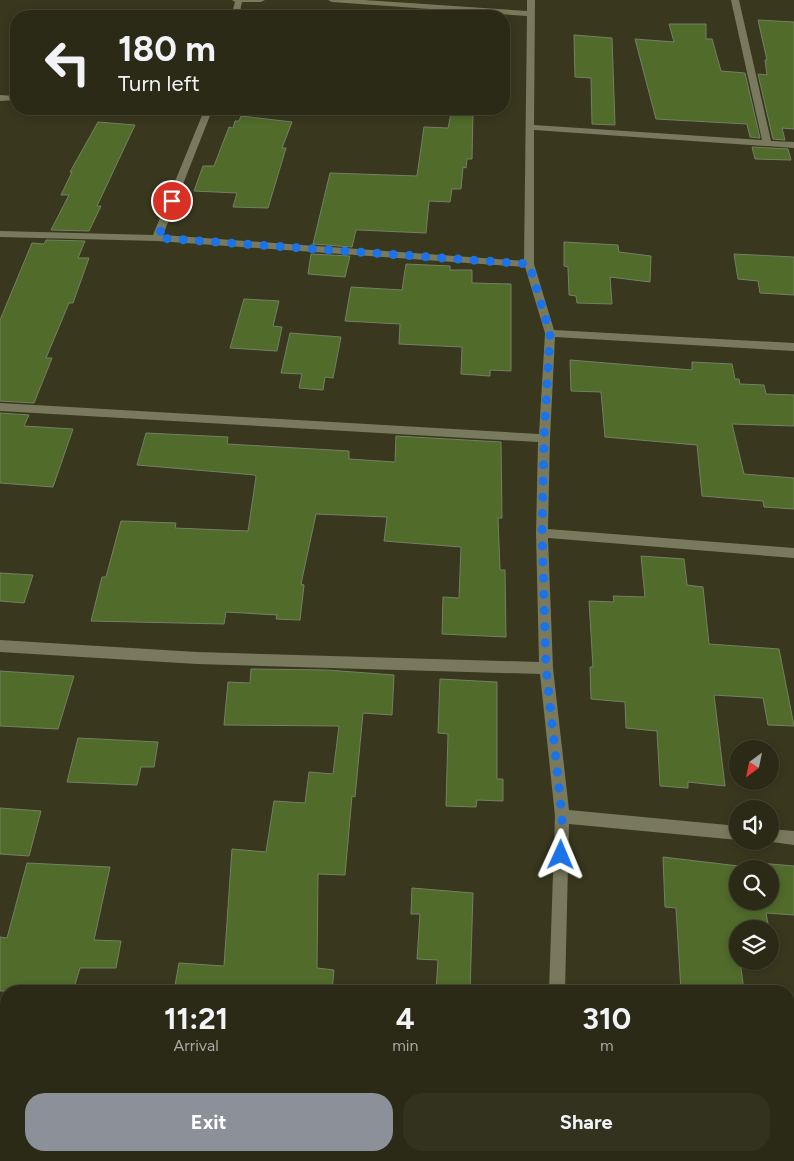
<!DOCTYPE html>
<html lang="en">
<head>
<meta charset="utf-8">
<style>
	:root { --surface:#2b2a16; --page:#33321f; --text:#f1f3f6; --muted:#a6a7a1; --line:#474635; --accent:#8c9099 }
	body { margin:0; font-family:Figtree,sans-serif; background:var(--page); color:var(--text); height:100vh; display:flex; flex-direction:column; font-size:19px; white-space:nowrap }
	* { box-sizing:border-box; margin:0 }
	p { font-size:16px; color:var(--muted) }
	.icon { flex:none; width:28px; height:28px; fill:none; stroke:currentColor; stroke-width:2; stroke-linecap:round; stroke-linejoin:round }
	.map { position:relative; flex:1; overflow:hidden }
	.panel { position:absolute; left:0px; top:985px; width:795px; height:176px; display:flex; flex-direction:column; background:var(--surface); border-radius:20px 20px 0 0; box-shadow:0 2px 8px #0003,0 0 0 1px var(--line) }
	.panel>* { flex:none }
	.hud { position:absolute; left:10px; top:10px; width:500px; height:105px; border-radius:20px; box-shadow:0 2px 8px #0003,0 0 0 1px var(--line); background:#2b2a16; color:var(--text); overflow:hidden }
	.needle { width:32px; rotate:213deg }
	.buttons { position:absolute; left:729px; top:740px; display:grid; gap:10px }
	.buttons a { display:grid; place-items:center; width:50px; height:50px; border-radius:50%; background:var(--surface); box-shadow:0 2px 8px #0003,0 0 0 1px var(--line); font-size:25px }
	.pin { position:absolute; display:grid; place-items:center; width:42px; height:42px; color:#fff; margin:-21px; border:2px solid #fff; border-radius:50%; box-shadow:0 1px 5px #0007 }
	.me { position:absolute; width:55px; margin:-28px; rotate:1deg; stroke-linejoin:round; filter:drop-shadow(0 0 4px #0008) }
	.turn { display:flex; align-items:center; gap:18px; height:105px; padding:0 25px; font-size:22px }
	.turn .icon { width:65px; height:65px; stroke-width:2.5 }
	.turn b { display:block; font-size:35px; line-height:42px }
	.eta { display:flex; justify-content:space-evenly; align-items:center; height:85px; text-align:center }
	.eta b { font-size:30px; font-weight:700; line-height:35px }
	.action { display:flex; gap:10px; margin-top:auto; padding:10px 25px }
	.action a { flex:1; height:58px; border-radius:20px; background:var(--accent); color:#fff; font-size:20px; font-weight:700; line-height:58px; text-align:center }
	.action a+a { background:var(--page); color:var(--text) }
	.map>svg:first-child { display:block }
</style>
</head>
<body>
<div class="map">
<svg width="794" height="1161" viewBox="0 0 794 1161">
	<rect width="100%" height="100%" fill="#39381e"/>
	<path fill="#506b2a" stroke="#748066" fill-rule="evenodd" d="M758 20 794 22V129L782 128 785 140 773 139 758 74 767 75 765 60H767Z
		M669 24H706V39H712L721 71 745 73 760 138 750 137 747 124 656 119 635 39 674 42Z
		M574 35 612 38 615 125 592 124 591 78 575 77Z
		M452 109H473L472 159H467L466 168 463 167 461 189H452L450 202 429 201 426 233 359 230H356L352 247 313 244 330 173 417 176 424 127 448 128Z
		M241 116 292 122 282 148H286L268 208 233 207 237 193 194 191 203 166H214L229 127 233 128 235 121H239Z
		M98 122 135 125 97 206H101L89 231 51 230 69 195H61L72 172H70Z
		M752 147 788 149 791 160 755 159Z
		M46 240 85 241 78 258H89L73 303H69L46 358H52L34 403 0 401V320L32 243 44 244Z
		M564 242 618 245 619 252 651 256 650 282 610 277 612 304 577 303 576 296 569 295 568 267 564 266Z
		M311 254 350 256 345 277 308 274Z
		M734 254 794 257V295L760 293 758 281 738 279Z
		M406 264 450 266V270H472V283L511 284V371L490 370V376L461 374 462 347 399 344 400 324 345 321 351 287 402 290Z
		M244 299 279 301 273 326 282 327 277 351 230 348Z
		M290 333 341 337 333 378 325 377 323 390 299 388 302 374 281 373Z
		M570 360 692 370V362L732 364 735 379H739L740 384 764 385 766 394 794 395V426L732 424 744 474 794 478V509L764 507 763 501 702 496 697 445 605 437 601 392 571 391Z
		M0 413 29 415 24 426 73 429 53 487 0 483Z
		M146 433 228 437 227 444 349 451V459L395 462 396 436 501 442 502 518H498L500 570H505L506 637 442 634 443 597 459 598 461 547 384 541 387 517 316 514 301 584 304 585 300 620 276 619 277 615 226 612 224 624 91 621 102 577H106L121 521 176 523 175 528 248 531 256 477 255 475 137 465Z
		M641 556 684 559 687 585 703 587 709 644 779 649 794 726 768 725 763 698 714 695 725 786 688 782V788L660 786 657 731 626 728 625 702 591 699 590 667H593L589 601 614 602 613 596 645 597Z
		M0 573 33 575 24 603 0 601Z
		M251 669 327 670 394 675 392 715 363 713 355 797 352 796 345 875 318 874 317 968 334 970 332 991H174L179 963 224 966 232 849 266 852 274 801 305 803 309 772 333 774 339 726 224 725 228 682 250 683Z
		M0 671 74 676 58 729 0 726Z
		M440 679 497 682V779H503V801L477 800 476 807 446 806 448 734 438 733Z
		M78 738 158 742 154 767H141L137 785 67 782Z
		M0 808 41 811 29 856 0 854Z
		M663 857 747 867V862L794 866V915L766 913 769 929H738V961H740L744 991H681L676 908 665 907ZM738 869H770V901H738Z
		M27 863 110 867 94 940 121 941 116 968H80L73 991H0V937L7 938Z
		M412 888 473 893 470 991H436L438 960 417 959 420 914H411Z"/>
	<g fill="none" stroke-linecap="round" stroke-linejoin="round">
		<path stroke="#73735d" stroke-width="4" stroke-dasharray="4.5 4.5" stroke-linecap="butt" d="M333 1155 368 1161
			M118 1161 136 1155"/>
		<path fill="#79795d" fill-rule="evenodd" d="M232 0H265L261 2H242L239 16H231L235 2Z
			M328 0H364L527 11V0H535L534 125 762 140 731 0H739L771 141 794 142V148L534 130V264L554 330 794 343V351L555 337 550 438 548 529 794 548V558L548 538 553 668 569 810 738 826V840L569 824 565 991H549L555 816 540 674 197 664 0 652V640L197 652 539 662 536 533 538 442 0 411V403L539 434 545 333 525 267 157 241 0 237V231L153 235 203 113 188 112 184 109H249L245 112 211 113 163 235 524 261 527 16 332 2Z
			M0 95 16 96V100L0 101Z
			M770 829 794 831V845L765 841H770Z
			M596 1155H614L616 1161H598Z"/>
	</g>
	<g fill="none" stroke-linecap="round" stroke-linejoin="round">
		<path stroke="#1a73e8" stroke-width="9" stroke-dasharray="0 16.2" d="M172 201 158 238 529 264 550 333 544 438 542 533 546 668 562 816 561 855"/>
	</g>
</svg>
<div class="buttons">
<a><svg class="needle" viewBox="-14 -14 28 28"><path d="M0-13l5 13h-10z" fill="#e53935"/><path d="M0 13l5-13h-10z" fill="#a6a7a1"/></svg></a>
<a><svg class="icon" aria-label="sound" viewBox="0 0 24 24"><path d="M4 9h4l5-4v14l-5-4H4zM17 9q2 3 0 6"/></svg></a>
<a><svg class="icon" aria-label="search" viewBox="0 0 24 24"><circle cx="10" cy="10" r="6"/><path d="M15 15l6 6"/></svg></a>
<a><svg class="icon" aria-label="layers" viewBox="0 0 24 24"><path d="M12 4l9 5-9 5-9-5zM3 14l9 5 9-5"/></svg></a>
</div>
<div class="pin" style="left:172px;top:201px;background:#d93025"><svg class="icon" aria-label="arrive" viewBox="0 0 24 24"><path d="M6 21V4h12l-3 4 3 4H6"/></svg></div>
<svg class="me" style="left:561px;top:855px" viewBox="-20 -20 40 40"><path d="M0-17L14 15 0 8-14 15z" fill="#1a73e8" stroke="#fff" stroke-width="4"/></svg>
<div class="hud">
<div class="turn"><svg class="icon" aria-label="left" viewBox="0 0 24 24"><path d="M17 20v-9H6M10 6l-5 5 5 5"/></svg><div><b>180 m</b>Turn left</div></div>
</div>
<section class="panel">
<div class="eta">
<div><b>11:21</b><p>Arrival</p></div>
<div><b>4</b><p>min</p></div>
<div><b>310</b><p>m</p></div>
</div>
<div class="action"><a>Exit</a><a>Share</a></div>
</section>
</div>
</body>
</html>
